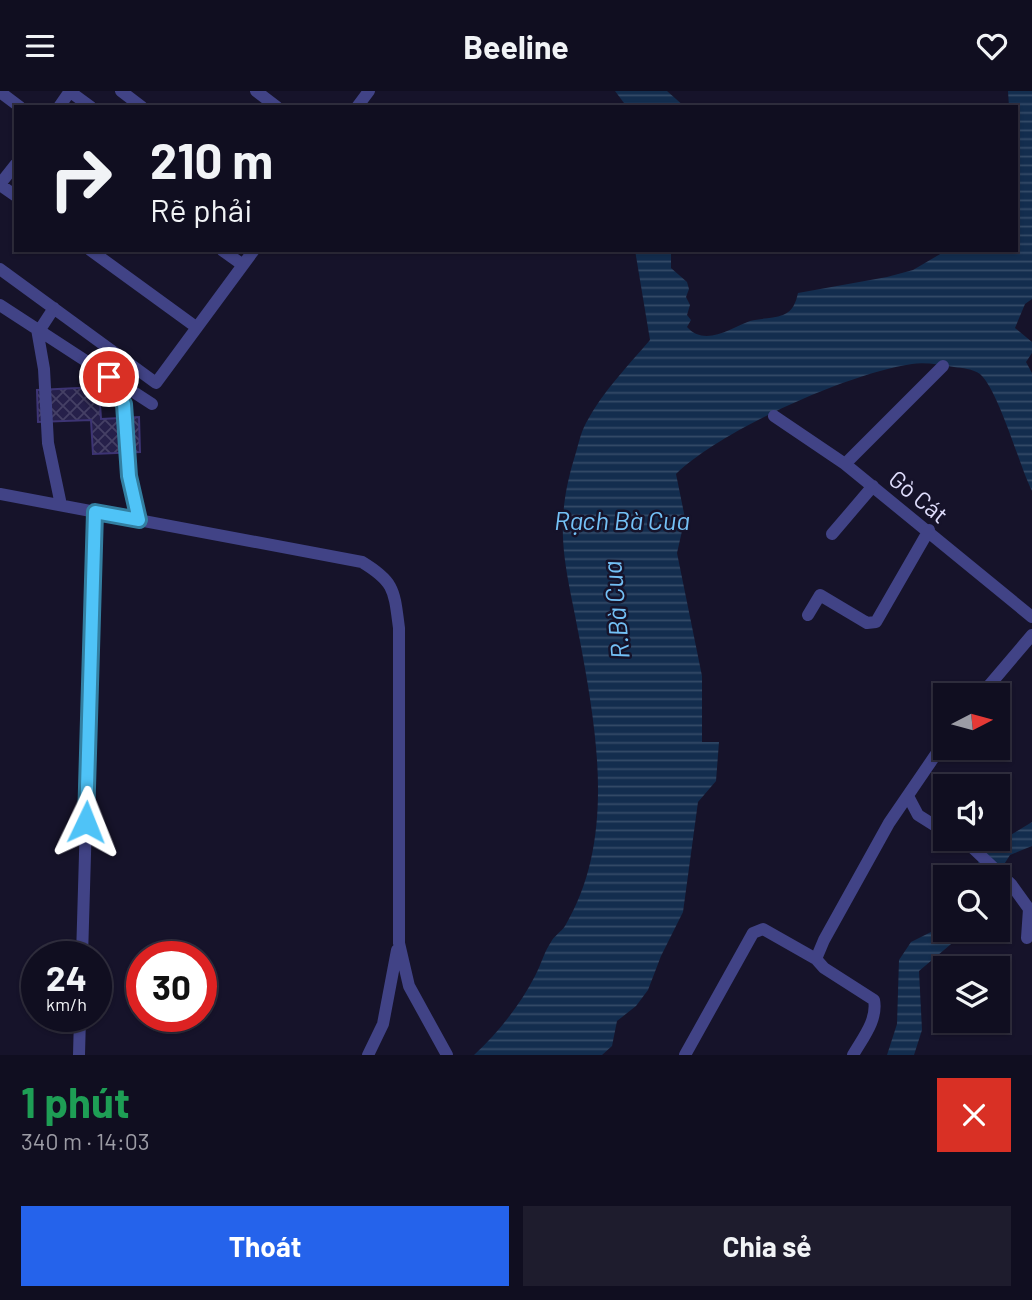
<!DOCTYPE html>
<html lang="vi">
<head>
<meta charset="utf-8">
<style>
	:root { --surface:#100e20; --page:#1e1c2d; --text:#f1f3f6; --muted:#9c9ca5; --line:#302e3e; --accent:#2563eb }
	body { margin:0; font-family:Barlow,sans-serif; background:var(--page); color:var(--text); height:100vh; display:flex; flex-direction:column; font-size:26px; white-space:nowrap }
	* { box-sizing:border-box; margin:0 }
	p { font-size:23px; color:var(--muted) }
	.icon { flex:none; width:38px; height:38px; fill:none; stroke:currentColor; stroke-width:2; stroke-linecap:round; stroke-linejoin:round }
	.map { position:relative; height:964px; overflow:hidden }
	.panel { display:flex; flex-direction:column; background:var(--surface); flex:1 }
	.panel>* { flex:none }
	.guide { position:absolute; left:14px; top:14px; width:1004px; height:147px; border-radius:0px; box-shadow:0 2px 5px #0004,0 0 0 2px var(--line); background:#100e20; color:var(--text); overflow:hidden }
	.needle { width:46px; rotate:84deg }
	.buttons { position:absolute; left:933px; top:592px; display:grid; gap:14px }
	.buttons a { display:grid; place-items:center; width:77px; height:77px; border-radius:0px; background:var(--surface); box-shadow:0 2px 5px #0004,0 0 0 2px var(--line); font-size:35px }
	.speed { position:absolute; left:21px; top:850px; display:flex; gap:14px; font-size:35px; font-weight:700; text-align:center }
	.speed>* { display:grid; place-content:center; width:91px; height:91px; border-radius:50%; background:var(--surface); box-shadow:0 2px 5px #0004,0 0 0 2px var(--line); line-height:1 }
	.speed small { font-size:18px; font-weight:400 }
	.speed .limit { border:10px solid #d22; background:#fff; color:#111 }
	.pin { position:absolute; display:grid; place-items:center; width:60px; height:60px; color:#fff; margin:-30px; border:4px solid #fff; border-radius:50%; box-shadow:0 2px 7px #0007 }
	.me { position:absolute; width:77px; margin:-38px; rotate:2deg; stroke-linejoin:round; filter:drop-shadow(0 0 5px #0008) }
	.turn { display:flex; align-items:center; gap:24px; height:147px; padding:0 21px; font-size:32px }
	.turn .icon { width:91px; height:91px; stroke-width:2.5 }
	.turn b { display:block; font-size:49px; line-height:60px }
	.round { display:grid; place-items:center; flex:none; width:74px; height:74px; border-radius:0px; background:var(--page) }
	.headline { display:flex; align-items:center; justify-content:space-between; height:119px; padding:0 21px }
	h1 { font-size:42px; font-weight:700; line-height:52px; color:#1e9e55 }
	.action { display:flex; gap:14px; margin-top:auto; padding:14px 21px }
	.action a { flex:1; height:80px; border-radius:0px; background:var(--accent); color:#fff; font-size:28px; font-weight:700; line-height:80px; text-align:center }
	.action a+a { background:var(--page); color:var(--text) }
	header { display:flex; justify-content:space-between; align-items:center; height:91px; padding:0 21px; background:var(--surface); font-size:32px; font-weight:700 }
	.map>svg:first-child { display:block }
</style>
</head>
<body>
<header><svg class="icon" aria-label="menu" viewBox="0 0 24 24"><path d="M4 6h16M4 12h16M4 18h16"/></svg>Beeline<svg class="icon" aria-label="heart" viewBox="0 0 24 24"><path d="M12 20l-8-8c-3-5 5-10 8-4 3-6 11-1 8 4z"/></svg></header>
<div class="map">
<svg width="1032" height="964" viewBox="0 0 1032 964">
	<defs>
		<pattern id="water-rules" width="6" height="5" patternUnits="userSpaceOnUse" patternTransform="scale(1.75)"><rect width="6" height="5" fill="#132d4e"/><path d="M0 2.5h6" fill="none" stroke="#354b68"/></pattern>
		<pattern id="building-cross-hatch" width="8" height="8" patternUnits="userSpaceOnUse" patternTransform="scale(1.75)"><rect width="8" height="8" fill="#26204a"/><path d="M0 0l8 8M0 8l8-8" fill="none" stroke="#454065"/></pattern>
	</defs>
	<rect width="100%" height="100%" fill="#16132a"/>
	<path fill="url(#water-rules)" d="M615 0H667L685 16H627Z
		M1008 0H1032V208L1025 213 1015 237 1032 251V262L1026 271 1032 282V400C1019 374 999 300 980 283 973 278 962 277 954 276 941 274 925 271 912 273 849 282 721 339 676 383L685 427 677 462 702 585V651H719L716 690 698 711 683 821 661 865 648 899 636 915 617 930 612 955 602 964H474C498 942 520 914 535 885 541 874 544 861 551 851 554 845 561 841 565 835 616 749 597 642 580 550 567 478 552 441 574 368 578 356 580 343 586 332 603 300 627 276 650 249L635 159H671V177L687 191 689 198 686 206 690 214 687 224 691 229 687 236C705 256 731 237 750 230 760 227 773 228 783 224 793 220 796 211 798 202L887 186 913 179 947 159H1017V16H1009Z
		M1032 731V755L1010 764 996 786H975L979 768 991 756Z
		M945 834V838H969L919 880 922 939 914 964H887L897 933 899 869 911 851Z"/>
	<path fill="url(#building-cross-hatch)" stroke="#3d3474" stroke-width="2" d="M99 296 101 328 139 326 140 361 93 363 91 329 38 331 37 299Z"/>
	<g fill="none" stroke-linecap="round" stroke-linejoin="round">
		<path stroke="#414386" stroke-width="12" d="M69 0 91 16
			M121 0 142 16
			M256 0 277 16
			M0 1 20 16
			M59 16 70 0
			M357 16 369 0
			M0 93 16 73
			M0 94 16 105
			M90 159 196 236
			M222 159 243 174
			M0 178 156 292 254 159
			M0 214 152 313
			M37 238 44 278 48 352 61 414
			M39 240 54 217
			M110 288 124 313 129 385 139 429
			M774 325 845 373 1032 526
			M845 373 943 275
			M0 403 362 471C395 491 394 499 399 537V852L409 895 447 964
			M832 443 873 395
			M808 524 820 504 867 532 876 531 929 439
			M981 604 1032 544
			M908 705 918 724 945 741
			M962 747 1011 793 1029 818 1027 847
			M82 866 95 421
			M79 964 80 926
			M368 964 383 933 397 859
			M685 964 753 842 763 838 816 868
			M853 964C862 948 878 929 874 909L824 877 816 868 824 849 889 732 945 650"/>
	</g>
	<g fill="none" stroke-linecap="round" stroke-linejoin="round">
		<defs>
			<path id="route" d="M86 731 95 421 139 429 129 385 124 313 109 286"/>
		</defs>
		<use href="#route" stroke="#337fa1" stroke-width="18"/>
		<use href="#route" stroke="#4fc3f7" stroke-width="12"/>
	</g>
	<g text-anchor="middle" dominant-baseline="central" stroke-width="5" stroke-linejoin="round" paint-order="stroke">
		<g font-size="24" fill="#e0defd" stroke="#16132a">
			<text transform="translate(919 405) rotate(39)">Gò Cát</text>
		</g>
		<g font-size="26" font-style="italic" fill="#74c1f6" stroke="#16132a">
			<text x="622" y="428">Rạch Bà Cua</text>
			<text transform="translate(615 519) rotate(-95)">R.Bà Cua</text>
		</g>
	</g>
</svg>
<div class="buttons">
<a><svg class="needle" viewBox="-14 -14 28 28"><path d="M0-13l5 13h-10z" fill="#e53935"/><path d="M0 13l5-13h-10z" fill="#9c9ca5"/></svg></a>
<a><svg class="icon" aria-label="sound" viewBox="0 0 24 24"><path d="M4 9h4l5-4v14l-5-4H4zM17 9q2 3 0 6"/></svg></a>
<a><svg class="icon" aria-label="search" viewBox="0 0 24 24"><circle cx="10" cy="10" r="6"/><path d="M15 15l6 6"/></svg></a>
<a><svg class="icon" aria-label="layers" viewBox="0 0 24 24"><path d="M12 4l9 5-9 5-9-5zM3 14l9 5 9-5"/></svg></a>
</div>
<div class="speed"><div>24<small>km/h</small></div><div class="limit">30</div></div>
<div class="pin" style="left:109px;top:286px;background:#d93025"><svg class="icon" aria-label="arrive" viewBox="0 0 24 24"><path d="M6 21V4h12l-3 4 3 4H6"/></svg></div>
<svg class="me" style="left:86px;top:731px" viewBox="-20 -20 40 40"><path d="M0-17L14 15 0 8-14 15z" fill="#4fc3f7" stroke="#fff" stroke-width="4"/></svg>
<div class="guide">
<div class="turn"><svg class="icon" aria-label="right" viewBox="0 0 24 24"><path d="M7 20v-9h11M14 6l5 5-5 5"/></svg><div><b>210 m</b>Rẽ phải</div></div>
</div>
</div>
<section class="panel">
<div class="headline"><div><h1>1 phút</h1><p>340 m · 14:03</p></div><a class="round" style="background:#d93025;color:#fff"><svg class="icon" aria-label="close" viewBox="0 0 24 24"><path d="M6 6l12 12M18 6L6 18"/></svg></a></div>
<div class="action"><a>Thoát</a><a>Chia sẻ</a></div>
</section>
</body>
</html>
